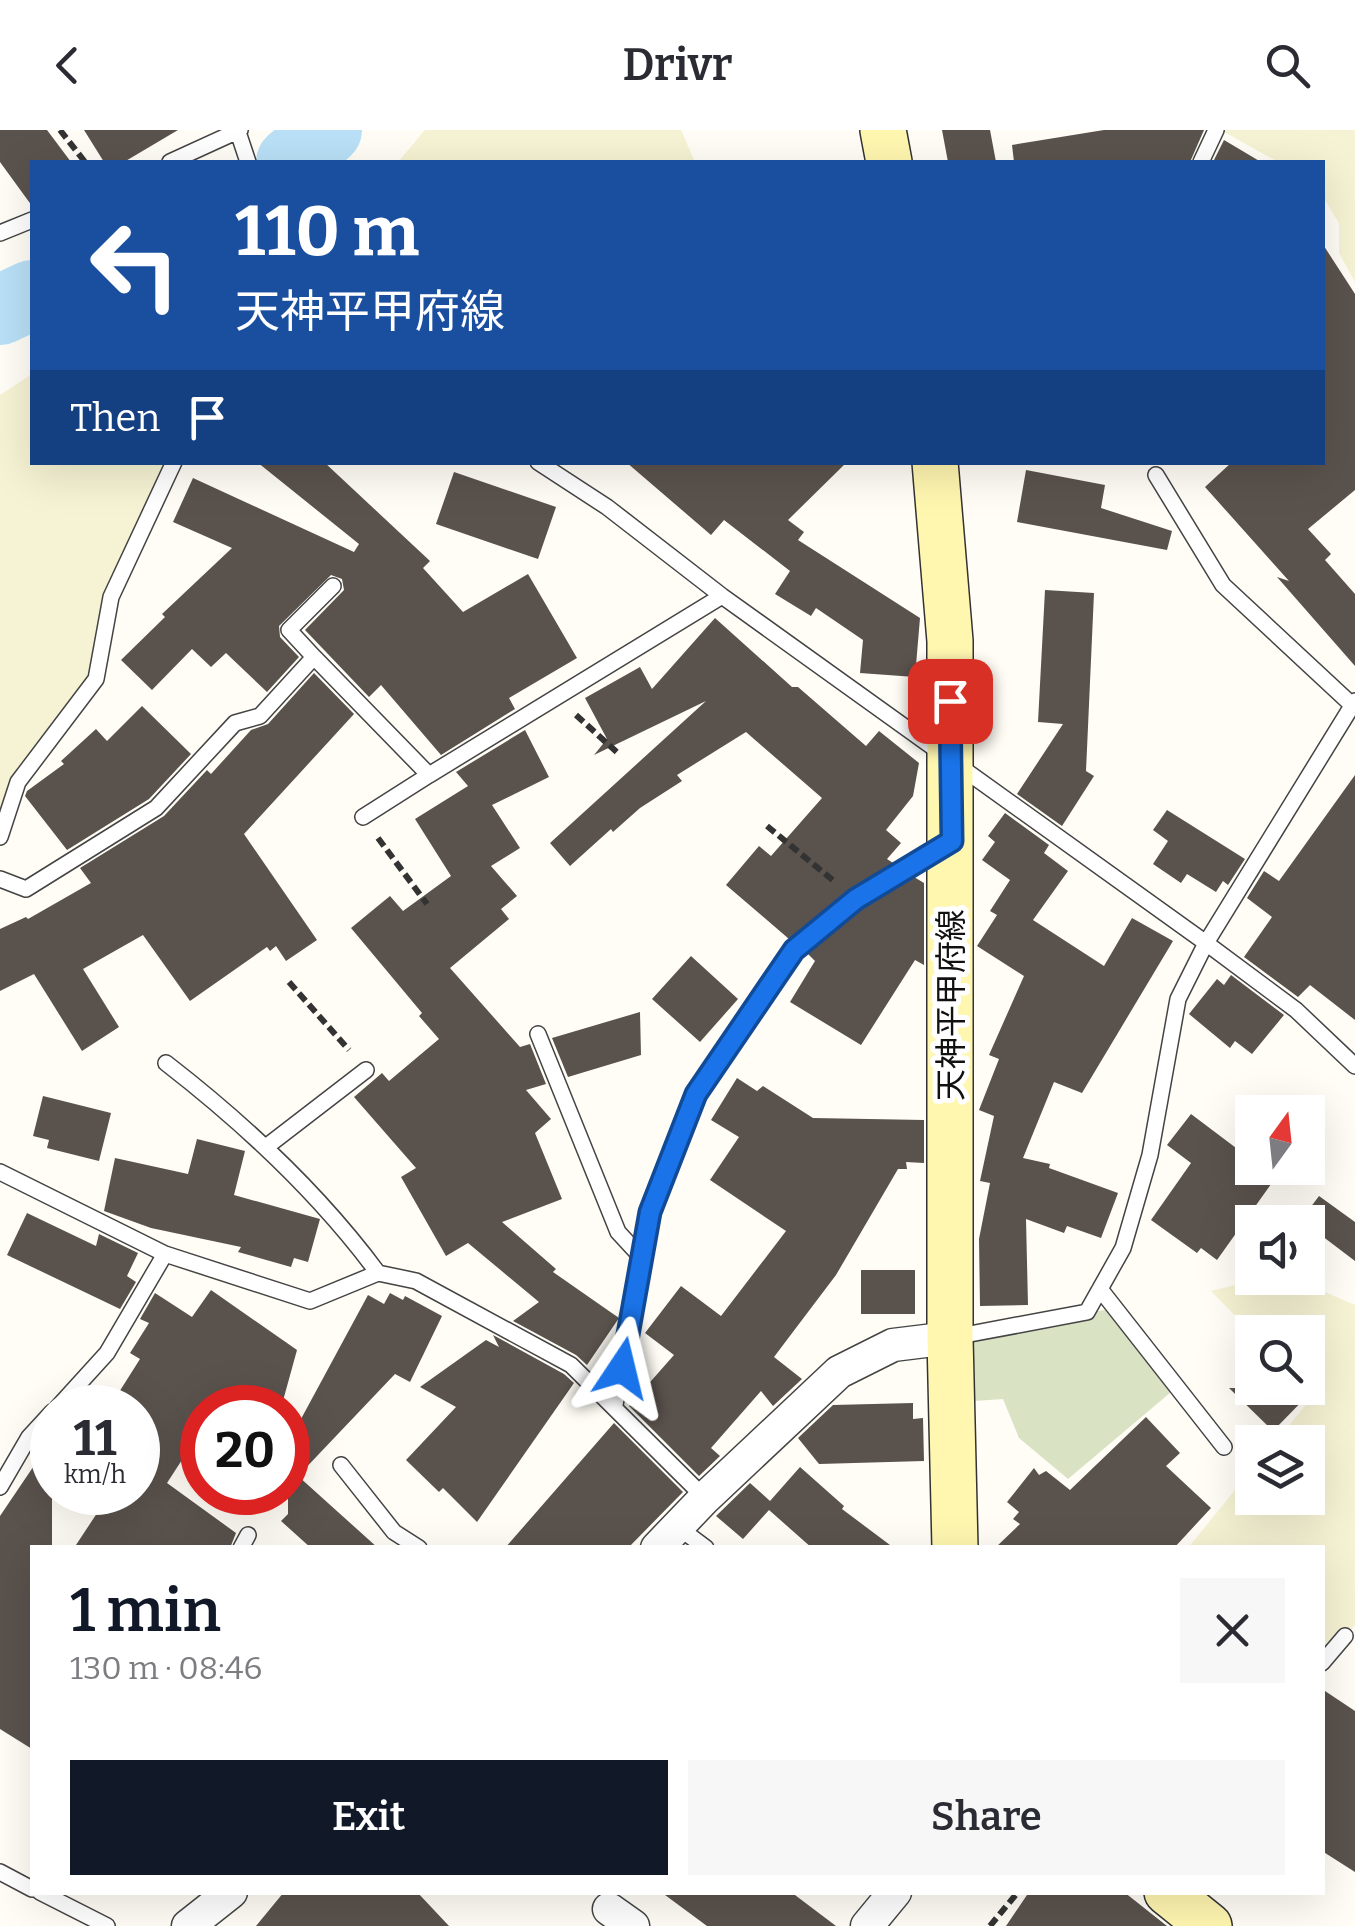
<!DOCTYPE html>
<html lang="en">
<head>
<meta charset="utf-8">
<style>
	:root { --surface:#fff; --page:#f7f7f7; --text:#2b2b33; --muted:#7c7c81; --accent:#111827 }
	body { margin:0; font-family:Bitter,"Noto Sans JP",serif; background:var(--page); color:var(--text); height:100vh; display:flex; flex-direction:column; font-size:38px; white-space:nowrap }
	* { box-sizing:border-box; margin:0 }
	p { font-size:32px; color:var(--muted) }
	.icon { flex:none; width:55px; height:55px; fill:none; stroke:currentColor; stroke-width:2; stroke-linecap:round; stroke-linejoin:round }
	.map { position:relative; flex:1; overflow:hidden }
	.side { position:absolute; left:30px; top:1415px; width:1295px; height:350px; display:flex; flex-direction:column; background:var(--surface); border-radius:0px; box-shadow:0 10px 40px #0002 }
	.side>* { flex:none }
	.banner { position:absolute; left:30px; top:30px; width:1295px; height:305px; border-radius:0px; box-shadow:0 10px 40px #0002; background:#1a4fa0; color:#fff; overflow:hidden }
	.needle { width:65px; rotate:15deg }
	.fabs { position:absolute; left:1235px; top:965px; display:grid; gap:20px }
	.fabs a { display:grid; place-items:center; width:90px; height:90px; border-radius:0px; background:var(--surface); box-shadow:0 10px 40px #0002; font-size:50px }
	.speed { position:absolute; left:30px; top:1255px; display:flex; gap:20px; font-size:50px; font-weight:700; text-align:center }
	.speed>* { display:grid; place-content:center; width:130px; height:130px; border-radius:50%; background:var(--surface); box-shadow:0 10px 40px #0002; line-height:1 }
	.speed small { font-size:25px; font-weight:400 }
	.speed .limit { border:15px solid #d22; background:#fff; color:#111 }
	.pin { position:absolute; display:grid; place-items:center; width:85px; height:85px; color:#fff; margin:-42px; border-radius:20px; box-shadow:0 5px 15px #0006 }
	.me { position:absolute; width:110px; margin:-55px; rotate:10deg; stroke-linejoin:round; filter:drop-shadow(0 0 8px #0008) }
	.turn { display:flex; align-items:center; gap:35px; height:210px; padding:0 40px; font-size:45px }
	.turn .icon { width:130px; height:130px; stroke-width:2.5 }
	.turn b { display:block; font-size:70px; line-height:85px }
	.then { display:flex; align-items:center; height:95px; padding:0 40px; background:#0003; gap:20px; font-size:38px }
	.round { display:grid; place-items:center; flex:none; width:105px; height:105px; border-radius:0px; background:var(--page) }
	.summary { display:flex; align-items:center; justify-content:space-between; height:170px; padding:0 40px }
	h1 { font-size:60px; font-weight:600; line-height:75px; color:var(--accent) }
	.button { display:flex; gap:20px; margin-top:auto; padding:20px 40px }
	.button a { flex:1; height:115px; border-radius:0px; background:var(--accent); color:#fff; font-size:40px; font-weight:600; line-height:115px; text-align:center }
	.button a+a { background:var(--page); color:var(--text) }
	header { display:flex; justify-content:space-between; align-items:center; height:130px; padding:0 40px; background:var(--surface); font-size:45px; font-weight:600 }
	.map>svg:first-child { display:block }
</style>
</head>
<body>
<header><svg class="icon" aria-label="back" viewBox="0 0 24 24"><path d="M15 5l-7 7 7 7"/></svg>Drivr<svg class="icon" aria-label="search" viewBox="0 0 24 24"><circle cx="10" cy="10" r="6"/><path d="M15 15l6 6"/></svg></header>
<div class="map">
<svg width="1355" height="1796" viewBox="0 0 1355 1796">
	<rect width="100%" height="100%" fill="#fffdf5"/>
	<path fill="#f6f3d4" d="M425 0H681L695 32H398Z
		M1221 0H1355V152L1339 123V93L1323 67 1322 32H1278Z
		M32 244V332L174 333 111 467 96 549 18 652 0 707V265Z
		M1263 1148H1293L1355 1175V1495L1323 1533 1322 1418H1188L1252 1339V1368H1308V1312H1275L1314 1265 1307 1258 1308 1202 1252 1203 1211 1161Z"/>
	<path fill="#d9e3c4" d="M1115 1178 1177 1257 1068 1349 1019 1308 1003 1269 974 1271 973 1204Z"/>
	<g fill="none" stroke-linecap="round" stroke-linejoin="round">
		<path stroke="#b9e0f7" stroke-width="70" d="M291 32 327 0
			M0 180 32 165"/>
	</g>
	<path fill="#5a524d" d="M0 0H47L71 32H32V76L0 32Z
		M84 0H178L124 32H104Z
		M942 0H990L996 32H948Z
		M1104 0H1204L1190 32H1014L1012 15Z
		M1224 10 1261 32H1213Z
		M1322 113 1355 164V360L1308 399 1331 424 1325 430 1355 464V536L1277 447 1289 451 1205 357 1232 332H1322Z
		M257 332H324L430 431 423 438 463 482 528 444 577 528 509 568 515 579 441 625 381 555 369 567 305 500 344 460 342 449 331 445 279 496 280 507 299 527 267 562 226 523 211 537 192 519 152 560 121 530 165 487 162 484 232 418 173 392 193 348 354 422 359 414Z
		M626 332H847L788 390 804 402 798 410 920 488 915 547 860 543 863 510 816 478 811 486 775 464 790 441 724 390 711 405Z
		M1026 340 1105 355 1101 378 1172 401 1167 420 1017 392Z
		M454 342 556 377 538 429 436 394Z
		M1045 460 1094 463 1086 641 1094 646 1062 696 1017 664 1063 594 1038 592Z
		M715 488 792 557H798L866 616 879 601 919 633 913 666 886 700 901 713 887 729 893 733 849 760 789 809 726 755 759 716 771 726 822 668 746 602 677 645 682 651 640 678 613 702 611 699 570 736 550 713 706 571 594 625 607 609 585 568 640 537 652 559Z
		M314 543 354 584 244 704 317 810 286 831 276 816 270 821 267 817 190 871 143 805 83 839 119 897 82 921 34 844 0 861V799L26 787 28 789 91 753 80 738 164 686 207 640 211 644 251 600 268 594Z
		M142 576 191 624 149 669 67 720 25 666 27 661 64 634 61 631 96 599 107 611Z
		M525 600 549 647 492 675 520 718 491 736 517 766 501 779 509 789 450 838 520 917 530 914 546 954 526 960 551 989 535 1003 562 1069 502 1092 556 1139 553 1142 619 1188 587 1235 576 1225 513 1191 539 1172 468 1113 446 1126 401 1047 416 1038 354 967 382 943 389 951 439 909 419 886 422 883 351 798 390 766 403 781 451 746 415 689 468 656 456 642Z
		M1355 645V890L1310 855 1298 867 1244 827 1272 787 1247 768 1264 741 1279 751Z
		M1167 680 1245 729 1228 755 1223 751 1216 762 1187 744 1181 753 1153 734 1168 711 1153 700Z
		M1005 683 1049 715 1044 723 1068 741 1033 790 1104 836 1132 788 1173 811 1082 963 1054 952 1023 1028 1050 1034 1049 1038 1118 1063 1101 1108 1067 1096 1064 1103 1026 1089 1028 1175 980 1176 979 1109 990 1053 980 1051 994 986 979 980 999 929 989 925 1024 846 977 816 997 785 990 781 1010 750 982 730 995 712 988 706Z
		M914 747 924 753V835L915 830 861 915 790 872 815 831 807 823 862 778Z
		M691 826 738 869 700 912 652 869Z
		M1231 845 1284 885 1252 924 1235 911 1230 918 1189 884 1217 849 1224 855Z
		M640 882 641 925 568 947 552 908Z
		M737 948 757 961 763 956 813 988 924 990V1033L906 1032 907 1039H898L836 1145 774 1227 802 1249 773 1276 761 1261 711 1318 720 1326 699 1346 629 1276 674 1225 645 1203 681 1156 721 1186 786 1101 710 1050 739 1007 711 990Z
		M43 966 111 983 99 1031 47 1018 49 1010 33 1006Z
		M1191 984 1252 1030V1038H1263L1276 1047 1217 1130 1201 1118 1197 1123 1151 1090 1191 1033 1167 1015Z
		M197 1009 245 1021 234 1065 320 1089 308 1132 294 1128 291 1137 238 1122 241 1117 151 1098 104 1081 115 1028 188 1044Z
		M1319 1066 1355 1092V1131L1301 1090Z
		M27 1083 96 1116 99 1104 138 1123 127 1146 136 1152 120 1179 7 1125Z
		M861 1140H915V1184H861Z
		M211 1160 297 1220 281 1278H202V1299L167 1353 236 1403 230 1418H74L111 1362H138V1278H109L140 1229 130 1223 149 1193 140 1189 155 1163 192 1187Z
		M390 1163 403 1170 405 1166 442 1186 410 1252 395 1244 298 1346 378 1418H311L281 1391 288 1384V1313L368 1165 384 1174Z
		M493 1205 564 1244 574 1253 477 1392 443 1358 439 1362 406 1330 456 1277 420 1257 486 1210 499 1217Z
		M1229 1258H1315L1273 1301Z
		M913 1273V1289L923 1288 924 1331 819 1334 798 1308 833 1275Z
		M1146 1287 1180 1323 1166 1336 1211 1378 1174 1418H995L1020 1394 1013 1389 1019 1382 1007 1372 1034 1338 1039 1345 1046 1341 1070 1360Z
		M614 1293 683 1362 628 1418H505Z
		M52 1309V1418H32V1619L0 1599V1386Z
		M800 1337 844 1376 842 1379 894 1418H812L769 1380 743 1409 716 1386 750 1353 770 1371Z
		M1322 1559 1355 1581V1742L1322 1721Z
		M284 1762H417L449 1796H256Z
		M661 1762H791L836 1796H707Z
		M1029 1762H1124L1167 1796H1006Z"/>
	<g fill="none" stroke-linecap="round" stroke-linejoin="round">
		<defs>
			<path id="service" d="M238 2 248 32
				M170 32 240 0
				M1201 32 1216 0
				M0 103 32 90
				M538 332 607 377 722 466 1206 813 1296 880 1355 936
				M1156 345 1223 455 1352 575
				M314 527 289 500 333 456
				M363 687 429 645
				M0 707 18 652 96 549 111 467 174 332
				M0 749 26 759 156 678 235 593 260 586 314 527 429 645 722 466
				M538 904 618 1102 642 1128
				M166 933C246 995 318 1062 378 1143
				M266 1017 366 940
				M0 1042 165 1124 310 1171 378 1143 416 1151 571 1235 705 1368
				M1100 1159 1224 1317
				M954 1207 1087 1182 1123 1118 1150 1025 1178 869 1206 813 1355 571
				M615 1275 650 1082 696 963 794 819 856 769 944 715
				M57 1278 107 1223 165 1124
				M341 1335 394 1402 419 1418
				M0 1357 29 1307 52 1282
				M678 1397 706 1418
				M241 1418 248 1405
				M1322 1533 1345 1506
				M0 1742 32 1759
				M40 1762 107 1796"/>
			<path id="minor" d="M657 1418 705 1368 839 1242 893 1215 950 1208
				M609 1779 633 1796
				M188 1796 231 1762
				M867 1796 895 1762"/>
			<path id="secondary" d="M883 0 889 32
				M935 332 950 511V1208L955 1418
				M1167 1762 1209 1796"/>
		</defs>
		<use href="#service" stroke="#444" stroke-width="18"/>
		<use href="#minor" stroke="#444" stroke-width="35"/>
		<use href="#secondary" stroke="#333" stroke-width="48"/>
		<path stroke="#333" stroke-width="6" stroke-dasharray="10 5" stroke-linecap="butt" d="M60 0 85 32
			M576 585 620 625
			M767 696 835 752
			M378 708 427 774
			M289 852 349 920
			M990 1796 1018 1762"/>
		<use href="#service" stroke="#fff" stroke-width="15"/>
		<use href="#minor" stroke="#fff" stroke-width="32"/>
		<use href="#secondary" stroke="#fff6b0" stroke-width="45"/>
	</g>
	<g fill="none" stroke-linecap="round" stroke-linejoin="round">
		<defs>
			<path id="route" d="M622 1238 650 1082 696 964 794 820 856 769 952 711 950 571"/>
		</defs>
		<use href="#route" stroke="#114b97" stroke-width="25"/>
		<use href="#route" stroke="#1a73e8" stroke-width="18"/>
	</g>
	<g text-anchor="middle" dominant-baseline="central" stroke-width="10" stroke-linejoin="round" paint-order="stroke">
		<g font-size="32" fill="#111" stroke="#fff">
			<text transform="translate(951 875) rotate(-90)">天神平甲府線</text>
		</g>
	</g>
</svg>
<div class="fabs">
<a><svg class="needle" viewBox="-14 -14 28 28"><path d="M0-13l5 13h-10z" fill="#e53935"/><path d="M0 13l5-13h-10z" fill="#7c7c81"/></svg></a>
<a><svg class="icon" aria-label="sound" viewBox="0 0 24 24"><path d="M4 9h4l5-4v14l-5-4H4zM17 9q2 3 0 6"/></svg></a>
<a><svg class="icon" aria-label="search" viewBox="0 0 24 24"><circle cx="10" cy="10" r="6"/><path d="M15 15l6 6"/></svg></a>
<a><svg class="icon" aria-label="layers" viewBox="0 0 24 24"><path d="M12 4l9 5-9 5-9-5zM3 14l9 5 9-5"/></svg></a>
</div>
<div class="speed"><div>11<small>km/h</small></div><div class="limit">20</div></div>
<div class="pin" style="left:950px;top:571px;background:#d93025"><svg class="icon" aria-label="arrive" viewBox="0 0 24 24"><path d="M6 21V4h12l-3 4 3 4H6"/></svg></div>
<svg class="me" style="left:622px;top:1238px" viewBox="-20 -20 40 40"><path d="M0-17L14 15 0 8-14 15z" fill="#1a73e8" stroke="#fff" stroke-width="4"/></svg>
<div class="banner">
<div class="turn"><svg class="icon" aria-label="left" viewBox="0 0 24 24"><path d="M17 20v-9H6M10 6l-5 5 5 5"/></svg><div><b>110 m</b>天神平甲府線</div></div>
<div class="then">Then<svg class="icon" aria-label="arrive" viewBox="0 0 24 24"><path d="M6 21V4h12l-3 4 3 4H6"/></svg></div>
</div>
<section class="side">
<div class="summary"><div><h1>1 min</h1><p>130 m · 08:46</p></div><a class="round"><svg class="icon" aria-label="close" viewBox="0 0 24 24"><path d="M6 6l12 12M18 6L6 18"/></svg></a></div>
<div class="button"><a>Exit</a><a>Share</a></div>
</section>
</div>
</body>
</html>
